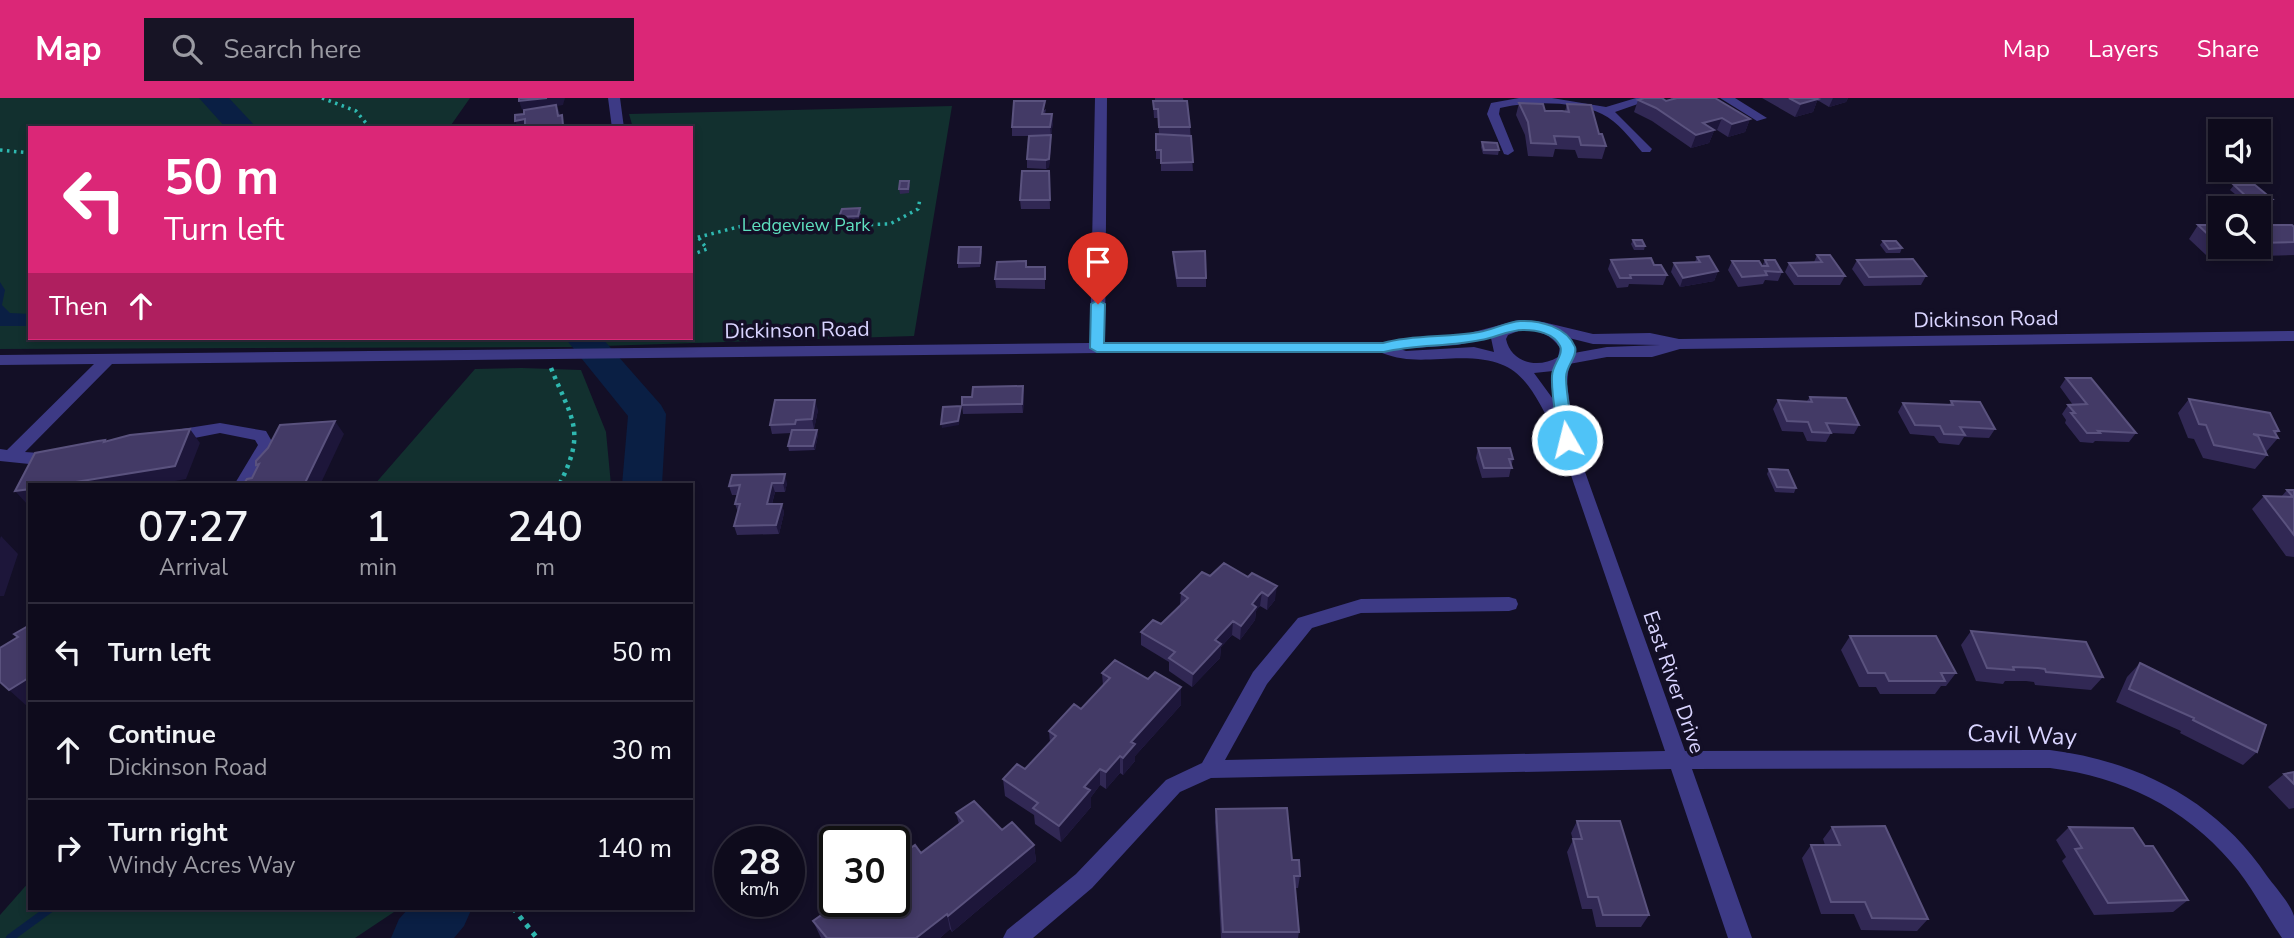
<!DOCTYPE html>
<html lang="en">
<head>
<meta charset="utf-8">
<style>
	:root { --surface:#0e0b1c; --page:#171425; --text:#f1f3f6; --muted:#9b9ba3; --line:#2e2b3b; --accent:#db2777 }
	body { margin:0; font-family:"Nunito Sans",sans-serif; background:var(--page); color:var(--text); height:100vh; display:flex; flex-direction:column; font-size:26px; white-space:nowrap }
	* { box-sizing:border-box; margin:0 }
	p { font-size:23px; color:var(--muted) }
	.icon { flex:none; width:38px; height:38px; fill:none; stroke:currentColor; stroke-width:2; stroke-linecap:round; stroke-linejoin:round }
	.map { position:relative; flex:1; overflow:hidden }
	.panel { position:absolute; left:28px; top:385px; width:665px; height:427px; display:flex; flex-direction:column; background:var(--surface); border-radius:0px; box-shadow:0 4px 10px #0003,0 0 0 2px var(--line) }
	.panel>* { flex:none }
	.guide { position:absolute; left:28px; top:28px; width:665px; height:214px; border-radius:0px; box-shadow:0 4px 10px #0003,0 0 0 2px var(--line); background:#db2777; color:#fff; overflow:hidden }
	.buttons { position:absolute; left:2208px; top:21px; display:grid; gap:14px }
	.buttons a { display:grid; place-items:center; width:63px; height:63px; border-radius:0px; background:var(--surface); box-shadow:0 4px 10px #0003,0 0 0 2px var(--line); font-size:35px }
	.speed { position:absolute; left:714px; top:728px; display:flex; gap:14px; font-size:35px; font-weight:700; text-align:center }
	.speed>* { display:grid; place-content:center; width:91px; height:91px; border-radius:50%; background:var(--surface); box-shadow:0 4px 10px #0003,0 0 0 2px var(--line); line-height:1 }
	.speed small { font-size:18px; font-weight:400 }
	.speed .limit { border:4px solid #111; border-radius:10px; background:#fff; color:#111 }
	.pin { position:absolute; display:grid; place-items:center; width:60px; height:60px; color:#fff; margin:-72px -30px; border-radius:50% 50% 50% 0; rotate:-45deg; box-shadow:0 0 7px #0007 }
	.pin .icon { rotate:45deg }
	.me { position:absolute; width:77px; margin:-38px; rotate:352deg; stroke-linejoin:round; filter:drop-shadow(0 0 5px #0008) }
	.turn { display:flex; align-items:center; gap:24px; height:147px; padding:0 21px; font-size:32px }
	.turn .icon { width:91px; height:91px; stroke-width:2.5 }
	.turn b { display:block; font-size:49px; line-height:60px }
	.then { display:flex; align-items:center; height:66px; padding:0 21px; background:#0003; gap:14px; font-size:26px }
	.eta { display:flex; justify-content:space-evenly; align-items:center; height:119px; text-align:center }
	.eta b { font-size:42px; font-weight:600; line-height:49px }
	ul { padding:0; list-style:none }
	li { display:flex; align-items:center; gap:21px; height:98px; padding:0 21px; border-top:2px solid var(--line) }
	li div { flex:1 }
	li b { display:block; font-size:26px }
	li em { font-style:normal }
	header { display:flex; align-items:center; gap:42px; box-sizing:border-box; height:98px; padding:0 35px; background:var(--accent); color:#fff }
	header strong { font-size:33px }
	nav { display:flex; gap:38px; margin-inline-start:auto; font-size:24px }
	.search { width:490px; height:63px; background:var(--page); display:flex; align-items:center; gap:18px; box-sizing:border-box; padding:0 24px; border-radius:0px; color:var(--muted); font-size:26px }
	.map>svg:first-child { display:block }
</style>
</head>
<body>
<header>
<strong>Map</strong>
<div class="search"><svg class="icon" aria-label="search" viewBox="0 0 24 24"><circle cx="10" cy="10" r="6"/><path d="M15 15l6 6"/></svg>Search here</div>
<nav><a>Map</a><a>Layers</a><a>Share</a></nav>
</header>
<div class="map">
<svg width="2294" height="840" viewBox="0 0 2294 840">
	<rect width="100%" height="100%" fill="#130f26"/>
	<path fill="#12302f" d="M0 0H470L449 30H30V240H691V30H633L629 16 952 8 914 238 571 249 0 251Z
		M522 270 581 272 606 334 611 387H374L475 271Z
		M30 783V810H400L355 840H0V817Z"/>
	<path fill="#0a1f44" d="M0 184 5 192 2 207 10 215 30 216V228H0Z"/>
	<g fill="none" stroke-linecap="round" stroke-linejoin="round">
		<path stroke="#0a1f44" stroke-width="8" d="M10 840 51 810"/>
		<path fill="#0a1f44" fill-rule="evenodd" d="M199 0H229L257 30H226Z
			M565 240H602L661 307 666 316 662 387H622L628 318Z
			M409 810H472L464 828 454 840H391L399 821Z"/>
		<path stroke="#2fb8b0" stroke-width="3.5" stroke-dasharray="2.5 4.5" stroke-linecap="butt" d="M322 0 356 13 370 30
			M0 52 30 55
			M691 141 758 124 802 128 890 126 918 111 920 101
			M691 157 707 151 698 139"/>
		<path stroke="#2fb8b0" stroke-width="4.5" stroke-dasharray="3.5 5" stroke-linecap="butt" d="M551 270C572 322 587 333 559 387"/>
		<path stroke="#2fb8b0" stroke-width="5" stroke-dasharray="4.5 6" stroke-linecap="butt" d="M513 810 537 840"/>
		<path fill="#3d3a85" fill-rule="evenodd" d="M608 0H620L624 30H612Z
			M1095 0H1107L1105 245H1384L1466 236 1519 222 1543 224 1593 236 1650 235 1679 241 2294 233V243L1680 251 1652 259H1607L1569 266 1567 286 1573 328 1570 332 1685 653 2050 652C2138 663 2217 703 2267 778 2275 789 2290 805 2294 818 2294 824 2294 834 2294 840H2282C2265 815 2251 787 2231 764 2184 709 2122 679 2050 670L1692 671 1752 840H1728L1671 671 1211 680 1180 694 1092 790 1033 840H1003L1007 832 1076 776 1166 682 1202 665 1253 574 1298 520 1361 501 1509 499 1516 501 1518 506 1516 511 1509 513 1361 515 1312 530 1267 586 1225 662 1665 653 1559 342C1525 278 1520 256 1441 261 1419 262 1403 263 1382 255H1097L112 266 25 354 39 355 55 352 63 358 61 362 39 367 0 363V351L7 352 94 266 0 267V257L1090 245ZM1521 232C1538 232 1551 236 1560 250L1558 259C1538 271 1511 265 1506 241L1508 237ZM1491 240 1494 254 1474 249 1406 253 1400 251 1457 247ZM1569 240 1593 246 1660 247 1607 249 1574 255 1576 250ZM1553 273V301L1534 275Z
			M1552 0 1606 9 1636 0H1655L1615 14 1652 51 1650 54H1642C1630 40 1618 24 1602 16 1575 3 1530 3 1500 10L1499 16 1514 53 1508 57 1504 56 1487 16 1491 5 1519 0Z
			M1720 0H1735L1767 20 1757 23Z
			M220 325 266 333 274 347 251 387H234L258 347 255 342 220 335 169 345 161 339 169 333Z"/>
	</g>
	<path fill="#312854" d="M1155 0H1183L1190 29 1193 73H1161V61H1156V36H1159L1158 20H1154L1153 3H1155Z
		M1671 0H1715L1750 21 1745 34 1728 39 1717 32 1714 33 1709 45 1691 50 1652 23 1634 14 1638 2 1666 3 1671 2Z
		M1762 0H1848L1846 4 1829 9 1819 3H1817L1813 14 1795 19Z
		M1519 5 1545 13H1565L1567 6 1599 36 1606 48 1602 61 1578 60 1575 52 1555 51 1553 59 1528 58 1525 37 1516 17Z
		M1046 11 1045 16H1052L1053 24 1051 38V46L1049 69 1046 71 1027 70V61L1028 38H1012V29Z
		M1482 44 1499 52 1498 57 1483 56 1481 49Z
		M1049 73 1050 111H1021L1020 102Z
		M910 87 909 95 900 96 899 91Z
		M2234 87 2272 101 2268 105H2246L2230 92Z
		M861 115 859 123H840L839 119Z
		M2216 121H2221V149H2259V127L2294 129V157L2227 159 2206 157 2189 141 2198 127H2212Z
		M1633 142 1645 148 1644 152H1634L1631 146Z
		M1883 143 1902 150 1900 155H1886L1880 147Z
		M982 153 980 169 958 170V165Z
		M1173 154 1206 180V189H1177L1173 163Z
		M1817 157 1845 178 1840 187H1794L1785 174 1789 165 1814 164Z
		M1697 159 1718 173 1714 183 1680 189 1671 174 1674 165 1695 164Z
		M1611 162 1654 167 1667 177 1663 187 1629 186 1628 189 1617 190 1608 171Z
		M1765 162 1782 174 1778 183 1765 182 1763 186 1738 189 1728 172 1732 163 1762 168Z
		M1857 162 1926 178 1921 187 1864 188 1852 171Z
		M1026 163 1027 169 1045 178V191L996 190 995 181Z
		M2066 280 2136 335 2129 344 2095 343 2093 345 2080 344 2065 325 2066 322 2062 316 2068 307H2073L2060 289Z
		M1023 288 1024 297 1023 315 963 316 962 307Z
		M1810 299 1859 327 1854 336 1831 335 1826 344 1807 343 1803 334 1782 333 1773 311 1778 302 1807 303Z
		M2189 301 2279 333 2276 336 2278 340 2266 354 2267 357 2255 371 2203 360 2194 341 2188 340 2178 315Z
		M1951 303 1995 331 1989 340 1964 339 1959 347 1939 345 1934 338 1910 336 1898 314 1903 305 1949 307Z
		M818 312 814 331 799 332 818 336 815 352 789 353 788 348 791 335 772 336 770 327Z
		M1478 350 1513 361 1509 379 1482 380 1476 360Z
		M1769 371 1796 390 1794 395 1775 394 1767 376Z
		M732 377 787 385 785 394H775L772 406H782L784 415 779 436 737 437 734 428 738 414 735 406 738 397H732L729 388Z
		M2287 392H2294V459L2286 458 2252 411 2264 398 2281 399Z
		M1210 478 1248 479 1275 502 1267 512 1260 508 1257 511 1256 513 1255 522 1240 542 1232 537 1221 549 1220 560 1192 589 1169 573V564L1141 547V534L1161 526 1180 507 1181 495Z
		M1971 533 2103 579 2091 592 2035 587 2034 584 2026 583H2005L2003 586 1976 583 1961 547Z
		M1850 538 1956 575 1946 588H1941L1935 596H1880L1876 589H1859L1841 552Z
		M2140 565 2257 654 2243 667 2180 635 2181 633 2116 604 2127 579Z
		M1102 575 1181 607 1135 658V663L1123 677 1120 675 1106 691 1100 687 1091 699V709L1061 744 1035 726 1034 717 1005 698 1003 681 1025 671 1050 645 1049 633 1081 611 1103 588Z
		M2294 674V710L2289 711 2268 689 2284 676Z
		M1216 711 1292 762 1300 778 1298 790H1295L1299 834 1298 840H1221L1215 724Z
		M956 715 1002 732 1034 747 1036 763 952 834 950 831 940 840H821L813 823 840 815 959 726Z
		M1577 723 1649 817 1641 829H1596L1592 811H1582L1567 754 1573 742 1571 735Z
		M1832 729 1928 821 1917 833 1861 832 1854 816H1821L1802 760 1811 747H1825L1823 741Z
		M2069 729 2188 802 2173 814 2094 817 2062 763 2066 759 2056 742Z"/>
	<path fill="#1d163a" d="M547 0H565L563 7 557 8 560 15 561 27 558 18 557 8 522 12 519 3Z
		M1804 0H1820L1817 3 1813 14 1795 19Z
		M1833 0H1848L1846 4 1829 9Z
		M1052 16 1053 24 1051 38 1050 29Z
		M1722 20 1717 32 1714 33 1709 45 1691 50 1696 37 1703 25Z
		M525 21 528 30H518L515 23Z
		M1750 21 1745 34 1728 39 1732 26Z
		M1051 37V46L1049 69 1046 71V62Z
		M1718 173 1714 183 1680 189 1683 180Z
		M1023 288 1024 297 1023 315 1022 306Z
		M815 302 818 312 814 331 812 321Z
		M961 308V313L959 327 942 330 941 326Z
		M335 323 344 336 320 387H304Z
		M190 331 200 345 186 381 153 387H57Z
		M817 332 818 336 815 352 813 348Z
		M785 376 787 385 785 394 783 385Z
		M772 385 775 394 769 416 767 406Z
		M30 391V407H28L15 393Z
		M782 406 784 415 779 436 776 427Z
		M1 438 18 456 4 498H0V441Z
		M1277 488 1275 502 1267 512 1268 498Z
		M1262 494 1260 508 1256 513 1255 522 1240 542 1241 528 1252 506Z
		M1233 523 1232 537 1221 549 1220 560 1192 589 1193 576 1215 542Z
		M30 579V608L28 609 9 592Z
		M1181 589V607L1135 658V663L1123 677V660L1131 644Z
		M1120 658V675L1106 691V674Z
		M1100 671V687L1091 699V709L1061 744 1059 728 1084 689Z
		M1034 747 1036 763 952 834 948 818Z
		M947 816 950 831 940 840H916Z"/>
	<path fill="#433a66" stroke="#5a527e" stroke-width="2" d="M519 0H547L519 3Z
		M1644 0H1662L1666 3 1677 0H1715L1750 21 1732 26 1722 20 1703 25 1714 32 1696 37 1656 10 1638 2Z
		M1789 0H1815L1818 1 1800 6Z
		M1014 3H1045L1042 16H1052L1050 29H1012Z
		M1153 3H1187L1190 29H1159L1158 11H1154Z
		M1519 5 1543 6 1545 13H1562L1569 14 1567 6 1591 7 1599 36H1602L1606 48 1581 47 1579 39 1554 38 1556 46 1531 45 1528 24Z
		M556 7 558 18 562 17 563 27 562 30H525V21L515 23V17L524 16V12Z
		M1156 36 1191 38 1193 64 1161 65V52H1156Z
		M1051 37 1049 61 1046 62 1027 61 1029 38Z
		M1482 44 1497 45 1499 52H1484Z
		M1022 73H1049L1050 102H1020Z
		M900 83H909L908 91H899Z
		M2234 87H2255L2272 101H2249Z
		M860 110 858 118 839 119 842 111Z
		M2198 127H2221V144H2216Z
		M2259 127H2292L2294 129V144L2259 145Z
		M1633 142H1642L1645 148H1636Z
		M1883 143H1896L1902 150 1889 151Z
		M959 149H981L980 165H958Z
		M1205 153 1206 180H1177L1173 154Z
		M1817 157H1830L1845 178H1798L1789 165 1822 164Z
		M1709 158 1718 173 1683 180 1674 165 1700 164 1697 159Z
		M1651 160 1654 167H1661L1667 177H1630L1631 180H1620L1611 162Z
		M1913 161 1926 178 1869 179 1857 162Z
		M1765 162H1775L1782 174 1765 173 1767 177 1742 179 1732 163H1759L1762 168H1768Z
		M1026 163V169H1045V181H995L997 164Z
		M2066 280H2091L2136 335 2098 333 2100 335H2087L2071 315H2075L2068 307 2087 306Z
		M1023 288 1022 306 962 307V299H972L973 289Z
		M1810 299 1846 300 1859 327 1826 325 1831 335 1812 334 1808 324 1787 323 1778 302 1812 304Z
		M2189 301 2270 315 2279 333H2274L2278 340 2253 336 2258 338 2267 357 2214 347 2206 327 2199 326Z
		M775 302H815L812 321 796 322 795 326 770 327Z
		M1951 303 1980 304 1995 331 1960 329 1965 337 1944 336 1940 328 1915 327 1903 305 1953 307Z
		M961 308 958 323 941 326 943 309Z
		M335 323 304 387H243L247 381 252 380 259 366 256 367V363L268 350 280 327Z
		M190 331 175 368 57 387H30V391L15 393 35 355 98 343 105 342 104 344 130 337Z
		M792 332H817L813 348H788Z
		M1478 350H1510L1513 361H1509L1512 370H1484Z
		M1769 371 1788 372 1796 390 1777 389Z
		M785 376 783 385H772L767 406H782L776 427 734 428 740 406H735L740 387 729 388 732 377Z
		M2287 392H2294V437L2264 398 2293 399Z
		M1224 465 1248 479 1252 475 1277 488 1268 498 1262 494 1259 497 1252 506 1256 509 1241 528 1233 523 1215 542 1221 546 1193 576 1169 560 1175 554 1141 534 1153 522 1161 526 1188 500 1181 495 1202 474 1210 478Z
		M30 527V579L9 592 0 584V550L18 539 14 536Z
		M1971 533 2086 544 2103 579 2046 574 2045 571 2038 570 2013 569 2014 572 1987 570Z
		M1850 538H1936L1956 575H1941L1945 583H1889L1885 575H1868Z
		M1115 562 1148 581 1155 574 1181 589 1131 644 1135 646 1123 660 1120 658 1106 674 1100 671 1084 689 1090 692 1059 728 1033 710 1038 705 1003 681 1017 666 1025 671 1056 638 1049 633 1074 606 1081 611 1110 580 1102 575Z
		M2140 565 2266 627 2257 654 2193 622 2194 620 2129 591Z
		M2294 674V686L2284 676Z
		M974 703 1002 732 1012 724 1034 747 948 818 947 816 916 840H827L813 823 834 808 840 815 857 803H894V762L915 747 921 755 963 723 956 715Z
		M1287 710 1292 762H1299L1300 778H1294L1299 834H1223L1216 711Z
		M1577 723H1620L1649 817H1603L1598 799H1588L1573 741H1582Z
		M1885 728 1928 821 1872 820 1865 804H1831L1811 747H1840L1832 729Z
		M2069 729 2133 730 2145 748H2153L2188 802 2108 805 2075 751 2082 750Z"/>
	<path fill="#4fc3f7" stroke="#337fa1" stroke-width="2" d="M1098 202 1105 206 1104 245H1383C1415 236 1447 240 1479 234 1493 232 1506 224 1520 223 1540 222 1567 229 1575 249 1578 258 1566 268 1566 279 1566 299 1572 322 1574 342L1567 347 1559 342C1557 321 1551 299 1552 278 1552 267 1564 257 1560 248 1554 235 1536 232 1523 232 1509 232 1494 240 1481 242 1449 249 1416 246 1384 254H1097L1090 250 1091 206Z"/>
	<g text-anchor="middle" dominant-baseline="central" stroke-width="7" stroke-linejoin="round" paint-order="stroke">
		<g font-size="18" fill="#5fe0c0" stroke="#130f26">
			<text x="806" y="127">Ledgeview Park</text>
		</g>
		<g font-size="21" fill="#d9d4ff" stroke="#130f26">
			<text transform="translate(1986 221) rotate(-1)">Dickinson Road</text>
			<text transform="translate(797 232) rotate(-1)">Dickinson Road</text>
			<text transform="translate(1674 584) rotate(71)">East River Drive</text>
		</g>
		<g font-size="24" fill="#d9d4ff" stroke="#130f26">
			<text transform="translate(2022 637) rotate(2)">Cavil Way</text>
		</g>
	</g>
</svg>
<div class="buttons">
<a><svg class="icon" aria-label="sound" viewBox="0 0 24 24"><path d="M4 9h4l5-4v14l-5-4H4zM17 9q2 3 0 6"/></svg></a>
<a><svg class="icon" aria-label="search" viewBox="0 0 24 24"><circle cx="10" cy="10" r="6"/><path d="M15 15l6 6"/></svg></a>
</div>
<div class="speed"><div>28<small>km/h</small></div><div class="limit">30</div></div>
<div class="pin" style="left:1098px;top:206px;background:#d93025"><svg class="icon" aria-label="arrive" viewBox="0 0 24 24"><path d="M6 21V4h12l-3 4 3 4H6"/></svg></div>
<svg class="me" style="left:1567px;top:342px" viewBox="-20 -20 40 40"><circle r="17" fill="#4fc3f7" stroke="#fff" stroke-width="3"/><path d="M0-11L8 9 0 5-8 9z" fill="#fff"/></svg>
<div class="guide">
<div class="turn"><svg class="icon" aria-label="left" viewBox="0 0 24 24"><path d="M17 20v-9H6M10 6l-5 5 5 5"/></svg><div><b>50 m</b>Turn left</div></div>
<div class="then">Then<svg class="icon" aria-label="ahead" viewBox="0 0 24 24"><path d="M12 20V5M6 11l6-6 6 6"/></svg></div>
</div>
<section class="panel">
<div class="eta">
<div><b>07:27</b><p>Arrival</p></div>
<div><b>1</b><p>min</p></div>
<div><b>240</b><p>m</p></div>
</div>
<ul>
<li><svg class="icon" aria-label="left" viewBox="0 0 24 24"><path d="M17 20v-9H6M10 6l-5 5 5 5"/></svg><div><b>Turn left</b></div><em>50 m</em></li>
<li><svg class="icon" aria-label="ahead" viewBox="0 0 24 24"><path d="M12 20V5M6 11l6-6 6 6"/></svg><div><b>Continue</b><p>Dickinson Road</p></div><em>30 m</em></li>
<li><svg class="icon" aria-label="right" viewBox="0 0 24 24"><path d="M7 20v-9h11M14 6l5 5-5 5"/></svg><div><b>Turn right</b><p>Windy Acres Way</p></div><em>140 m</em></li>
</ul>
</section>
</div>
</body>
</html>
